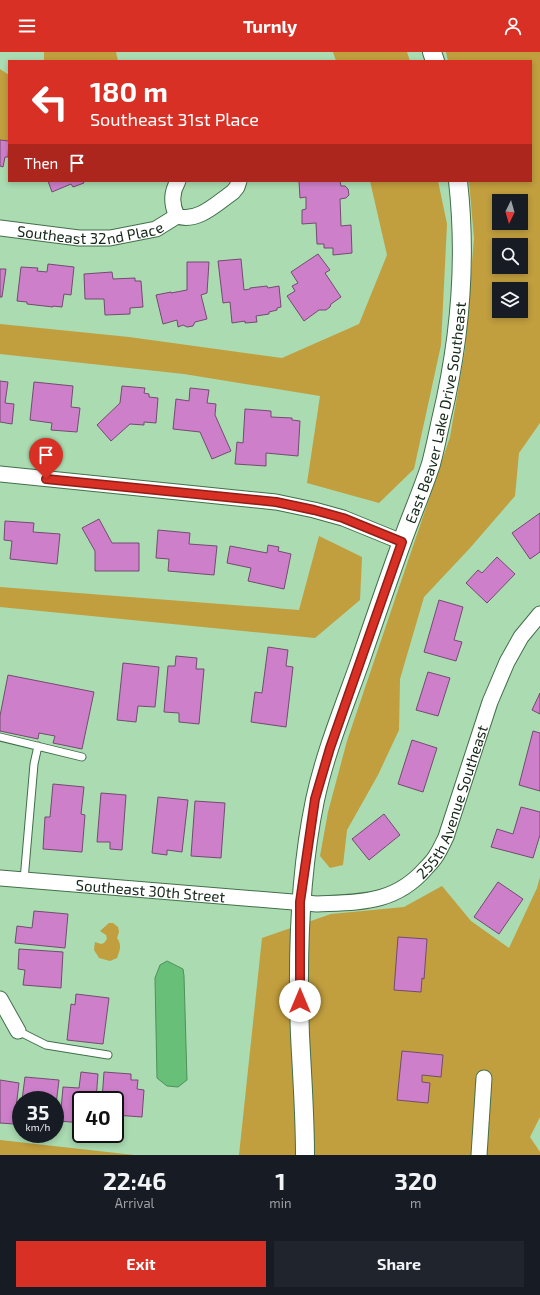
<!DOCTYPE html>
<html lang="en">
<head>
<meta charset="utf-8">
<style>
	:root { --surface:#171b24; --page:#20242c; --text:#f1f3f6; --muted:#9ea1a6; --accent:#d93025 }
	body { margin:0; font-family:"Exo 2",sans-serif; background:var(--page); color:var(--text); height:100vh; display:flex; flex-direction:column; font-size:15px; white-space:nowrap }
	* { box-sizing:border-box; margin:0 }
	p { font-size:13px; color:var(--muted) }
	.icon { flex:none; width:22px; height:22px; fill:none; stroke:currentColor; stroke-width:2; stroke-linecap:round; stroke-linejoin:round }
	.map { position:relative; height:1103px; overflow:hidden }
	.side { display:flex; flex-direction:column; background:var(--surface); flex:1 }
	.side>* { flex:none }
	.banner { position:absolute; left:8px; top:8px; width:524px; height:122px; border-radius:0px; box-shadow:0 2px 6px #0003; background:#d93025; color:#fff; overflow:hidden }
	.needle { width:26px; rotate:185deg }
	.fabs { position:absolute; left:492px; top:142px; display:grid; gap:8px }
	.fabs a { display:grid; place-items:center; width:36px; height:36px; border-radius:0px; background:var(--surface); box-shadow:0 2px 6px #0003; font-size:20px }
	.speed { position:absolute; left:12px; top:1039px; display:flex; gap:8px; font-size:20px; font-weight:700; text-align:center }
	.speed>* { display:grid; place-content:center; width:52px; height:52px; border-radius:50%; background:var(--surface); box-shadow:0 2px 6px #0003; line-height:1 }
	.speed small { font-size:10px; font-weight:400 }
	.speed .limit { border:2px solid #111; border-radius:6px; background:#fff; color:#111 }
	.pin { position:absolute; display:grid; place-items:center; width:34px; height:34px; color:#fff; margin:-41px -17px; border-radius:50% 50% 50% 0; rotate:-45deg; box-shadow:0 0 4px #0007 }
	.pin .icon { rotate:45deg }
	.me { position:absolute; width:44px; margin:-22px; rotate:0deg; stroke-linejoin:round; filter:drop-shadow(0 0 3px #0008) }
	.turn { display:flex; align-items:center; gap:14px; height:84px; padding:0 16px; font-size:18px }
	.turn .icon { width:52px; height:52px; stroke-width:2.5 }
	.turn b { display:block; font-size:28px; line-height:34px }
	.then { display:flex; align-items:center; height:38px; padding:0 16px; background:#0003; gap:8px; font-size:15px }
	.eta { display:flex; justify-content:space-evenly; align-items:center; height:68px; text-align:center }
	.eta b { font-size:24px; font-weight:700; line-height:28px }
	.button { display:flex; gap:8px; margin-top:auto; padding:8px 16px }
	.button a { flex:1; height:46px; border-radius:0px; background:var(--accent); color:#fff; font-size:16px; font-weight:700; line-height:46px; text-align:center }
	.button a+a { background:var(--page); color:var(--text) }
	header { display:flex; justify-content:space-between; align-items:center; height:52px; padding:0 16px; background:var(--accent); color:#fff; font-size:18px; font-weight:700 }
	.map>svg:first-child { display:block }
</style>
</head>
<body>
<header><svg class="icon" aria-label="menu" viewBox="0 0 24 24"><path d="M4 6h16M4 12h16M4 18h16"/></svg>Turnly<svg class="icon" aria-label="person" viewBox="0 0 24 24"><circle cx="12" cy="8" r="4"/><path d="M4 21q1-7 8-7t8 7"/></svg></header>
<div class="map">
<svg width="540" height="1103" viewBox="0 0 540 1103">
	<rect width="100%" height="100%" fill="#aadbb1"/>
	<path fill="#c19e3e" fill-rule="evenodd" d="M44 0H116L118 9H44Z
		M333 0H407L410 9H336Z
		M446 0H540V371L519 401 515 444 470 496 424 545 400 627 399 678 378 723 347 778 343 813 330 816 320 804 328 760 347 689 450 385 465 298 474 186 469 129H531V9H448ZM499 149H521V171H499ZM499 193H521V215H499ZM499 237H521V259H499Z
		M0 17 9 23V93L0 88Z
		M370 129H438L447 172 441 293 414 417 379 451 307 431 320 344 184 322 0 302V272L129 285 282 306 359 272 387 203Z
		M319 484 362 505 360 548 315 586 0 555V535L299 558Z
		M540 825V1065L530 1085 540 1100V1103H239L262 886 331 862 404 855 442 834 471 869 509 896 537 836Z
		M109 871H113L118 875 119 880 117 886C122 893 120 898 117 906L110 909 99 906 94 898 95 890 101 892 104 891 107 887 106 883 100 879Z
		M0 1088 134 1103H0Z"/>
	<path fill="#67bf78" stroke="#4e915b" d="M167 909 183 917 184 924 187 1028 178 1035 167 1034 157 1026 155 926 160 913Z"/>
	<path fill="#cd80c9" stroke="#734b70" d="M0 88 9 89 8 105H5L3 115 0 114Z
		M48 129H83L84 131 73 135 71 132 52 140Z
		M299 129H340L341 134H345L348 137 349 143 346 146 340 147 341 174 351 173 352 201 333 203V196H324V192H317L316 171 302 172V158L306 157V145L300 146Z
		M318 202 330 218 325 221 341 245 331 252 330 255 326 258H319L304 269 287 244 295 239 292 234 298 231 291 220Z
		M241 207 244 238 250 237V236L267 234 268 236 279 234 281 255 277 256V258L269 260V262L256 264 257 270 245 271V269L232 271 230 250 223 251 218 209Z
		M187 210H209L207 241 201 243 207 267 195 270 193 274 187 275 183 273 178 275 177 268 163 272 156 243 171 240V241L187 238Z
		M48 212 74 215 71 243 64 242 62 255 53 254V255L27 252V250L17 249 21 215 38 216 37 219 47 220Z
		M0 217H6L2 245H0Z
		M112 220 113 227 135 226V229H141L143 255 130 256V262L105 263 104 247H85L84 222Z
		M0 329 8 330 5 351 14 352 12 372 0 370Z
		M34 330 73 334 71 355 80 356 77 380 51 378 52 371 30 368Z
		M122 334 145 336 144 341 149 342V345L158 346 156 371 144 370V373L130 372 111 389 97 373 120 351Z
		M190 336 209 338 207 351 216 352 215 363 231 399 212 407 200 380 173 377 176 347 189 349Z
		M245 357 271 359V365L292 366V368L300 369 298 404 266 401V414L235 412 237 390 243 391Z
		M540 461V500L530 507 512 481Z
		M99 467 112 491H139V519H95V499L82 476Z
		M5 469 34 471 33 480 60 482 57 512 10 507 12 489 4 488Z
		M158 478 190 481 189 492 217 494 214 523 168 519 169 507 156 506Z
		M268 493 279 495 278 499 291 502 284 537 248 529 251 516 227 511 230 494 267 501Z
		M497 505 515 522 487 551 466 531 478 518 482 521Z
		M439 548 463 555 454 588 462 590 456 609 424 600Z
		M268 595 288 598 286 614 293 615 286 675 251 670 255 640 262 641Z
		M176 604 197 606 196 617H204L199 672 179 670V661L164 660 168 614H175Z
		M123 611 159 615 155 655 138 654 136 670 117 668Z
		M428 620 450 626 438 664 416 658Z
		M8 623 94 640 82 697 53 691 55 684 39 681 38 687 0 679V664Z
		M540 641V662L532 658Z
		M533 679 540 681V739L519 733Z
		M412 688 437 696 423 740 398 732Z
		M53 732 84 735 81 762 85 763 82 800 43 797 45 765H50Z
		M101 741 126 743 122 798 110 797V790H97Z
		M158 745 188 748 182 800 167 798V803L152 801Z
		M195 749 225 751 221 806 191 804Z
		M521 755 540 760V783L533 806 491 795 497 777 513 782Z
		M384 762 400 783 369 808 352 787Z
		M498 830 523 847 499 882 474 865Z
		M34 859 68 862 65 896 15 891 17 874 32 876Z
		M398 885 427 887 424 927 422 926 421 940 394 938Z
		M19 897 63 900 61 936 23 933 25 918 18 917Z
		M76 942 109 946 103 992 67 988 71 952 75 953Z
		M402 999 443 1003 441 1025 422 1023V1030L430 1031 428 1051 397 1048Z
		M81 1020 98 1022 96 1048H81V1071L60 1069 63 1035 79 1036Z
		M104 1020 131 1022V1028H138L137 1037 144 1038 142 1065 115 1063V1048H102Z
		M25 1025 59 1028 55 1061V1048H22Z
		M0 1028 19 1031 14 1072 0 1071Z"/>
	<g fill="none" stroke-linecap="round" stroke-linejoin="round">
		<defs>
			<path id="service" d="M0 685 82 705
				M24 828 34 712 38 694
				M18 979 46 993 108 1003"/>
			<g id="minor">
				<path d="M178 129C171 141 171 152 177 164 198 171 217 151 233 140L237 135 239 129"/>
				<path id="s1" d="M0 176 79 186H110L156 177 177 164"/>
				<path d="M0 422 276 450 314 458 343 466 402 490"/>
				<path id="s2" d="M0 826 317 852C360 850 395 852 426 816 430 812 433 809 436 804 440 798 443 791 446 785L490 650 507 610 521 585 540 562"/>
				<path d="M0 947 18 979"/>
				<path d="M479 1103 484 1026"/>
			</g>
			<g id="tertiary">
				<path d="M432 0 435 9"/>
				<path id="s3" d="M305 1103C305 1063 302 1023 300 983 297 904 299 825 315 748 325 701 344 655 360 610 374 569 388 528 403 487 412 462 423 437 431 412 435 397 438 382 441 368 460 289 467 209 458 129"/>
			</g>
		</defs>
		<use href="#service" stroke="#426f4a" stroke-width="9"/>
		<use href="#minor" stroke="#426f4a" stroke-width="17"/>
		<use href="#tertiary" stroke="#426f4a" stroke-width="20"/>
		<use href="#service" stroke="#fff" stroke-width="7"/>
		<use href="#minor" stroke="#fff" stroke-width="15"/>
		<use href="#tertiary" stroke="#fff" stroke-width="18"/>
	</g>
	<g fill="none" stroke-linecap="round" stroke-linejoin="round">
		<defs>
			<path id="route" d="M46 427 276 450 314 458 343 466 402 490 330 696 315 747 300 850V949"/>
		</defs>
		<use href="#route" stroke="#8d1f18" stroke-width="10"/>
		<use href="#route" stroke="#d93025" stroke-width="7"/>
	</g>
	<g text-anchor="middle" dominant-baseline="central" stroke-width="3" stroke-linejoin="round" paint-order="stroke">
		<g font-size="15" fill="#142718" stroke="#aadbb1">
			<text stroke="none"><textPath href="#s1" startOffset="91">Southeast 32nd Place</textPath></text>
			<text stroke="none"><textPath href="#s3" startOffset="763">East Beaver Lake Drive Southeast</textPath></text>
			<text stroke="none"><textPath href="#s2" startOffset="509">255th Avenue Southeast</textPath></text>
			<text stroke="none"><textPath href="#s2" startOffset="151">Southeast 30th Street</textPath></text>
		</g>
	</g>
</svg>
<div class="fabs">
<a><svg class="needle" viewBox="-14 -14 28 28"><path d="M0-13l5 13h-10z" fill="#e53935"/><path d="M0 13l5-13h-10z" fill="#9ea1a6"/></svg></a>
<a><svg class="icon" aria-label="search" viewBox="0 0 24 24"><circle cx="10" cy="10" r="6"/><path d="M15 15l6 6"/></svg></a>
<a><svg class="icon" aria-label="layers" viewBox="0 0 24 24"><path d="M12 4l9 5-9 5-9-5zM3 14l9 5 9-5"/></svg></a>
</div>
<div class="speed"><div>35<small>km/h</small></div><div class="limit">40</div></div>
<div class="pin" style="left:46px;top:427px;background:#d93025"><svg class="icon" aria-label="arrive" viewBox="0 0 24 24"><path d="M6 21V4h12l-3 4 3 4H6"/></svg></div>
<svg class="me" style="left:300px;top:949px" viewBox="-20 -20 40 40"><circle r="19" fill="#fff"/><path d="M0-13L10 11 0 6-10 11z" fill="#d93025"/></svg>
<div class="banner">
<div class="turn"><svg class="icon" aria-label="left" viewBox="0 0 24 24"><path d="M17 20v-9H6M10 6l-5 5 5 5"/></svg><div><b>180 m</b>Southeast 31st Place</div></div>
<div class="then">Then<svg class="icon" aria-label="arrive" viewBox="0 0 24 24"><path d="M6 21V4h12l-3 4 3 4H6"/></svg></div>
</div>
</div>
<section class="side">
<div class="eta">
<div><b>22:46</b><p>Arrival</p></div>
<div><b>1</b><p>min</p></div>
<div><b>320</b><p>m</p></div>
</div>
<div class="button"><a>Exit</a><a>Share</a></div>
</section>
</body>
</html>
